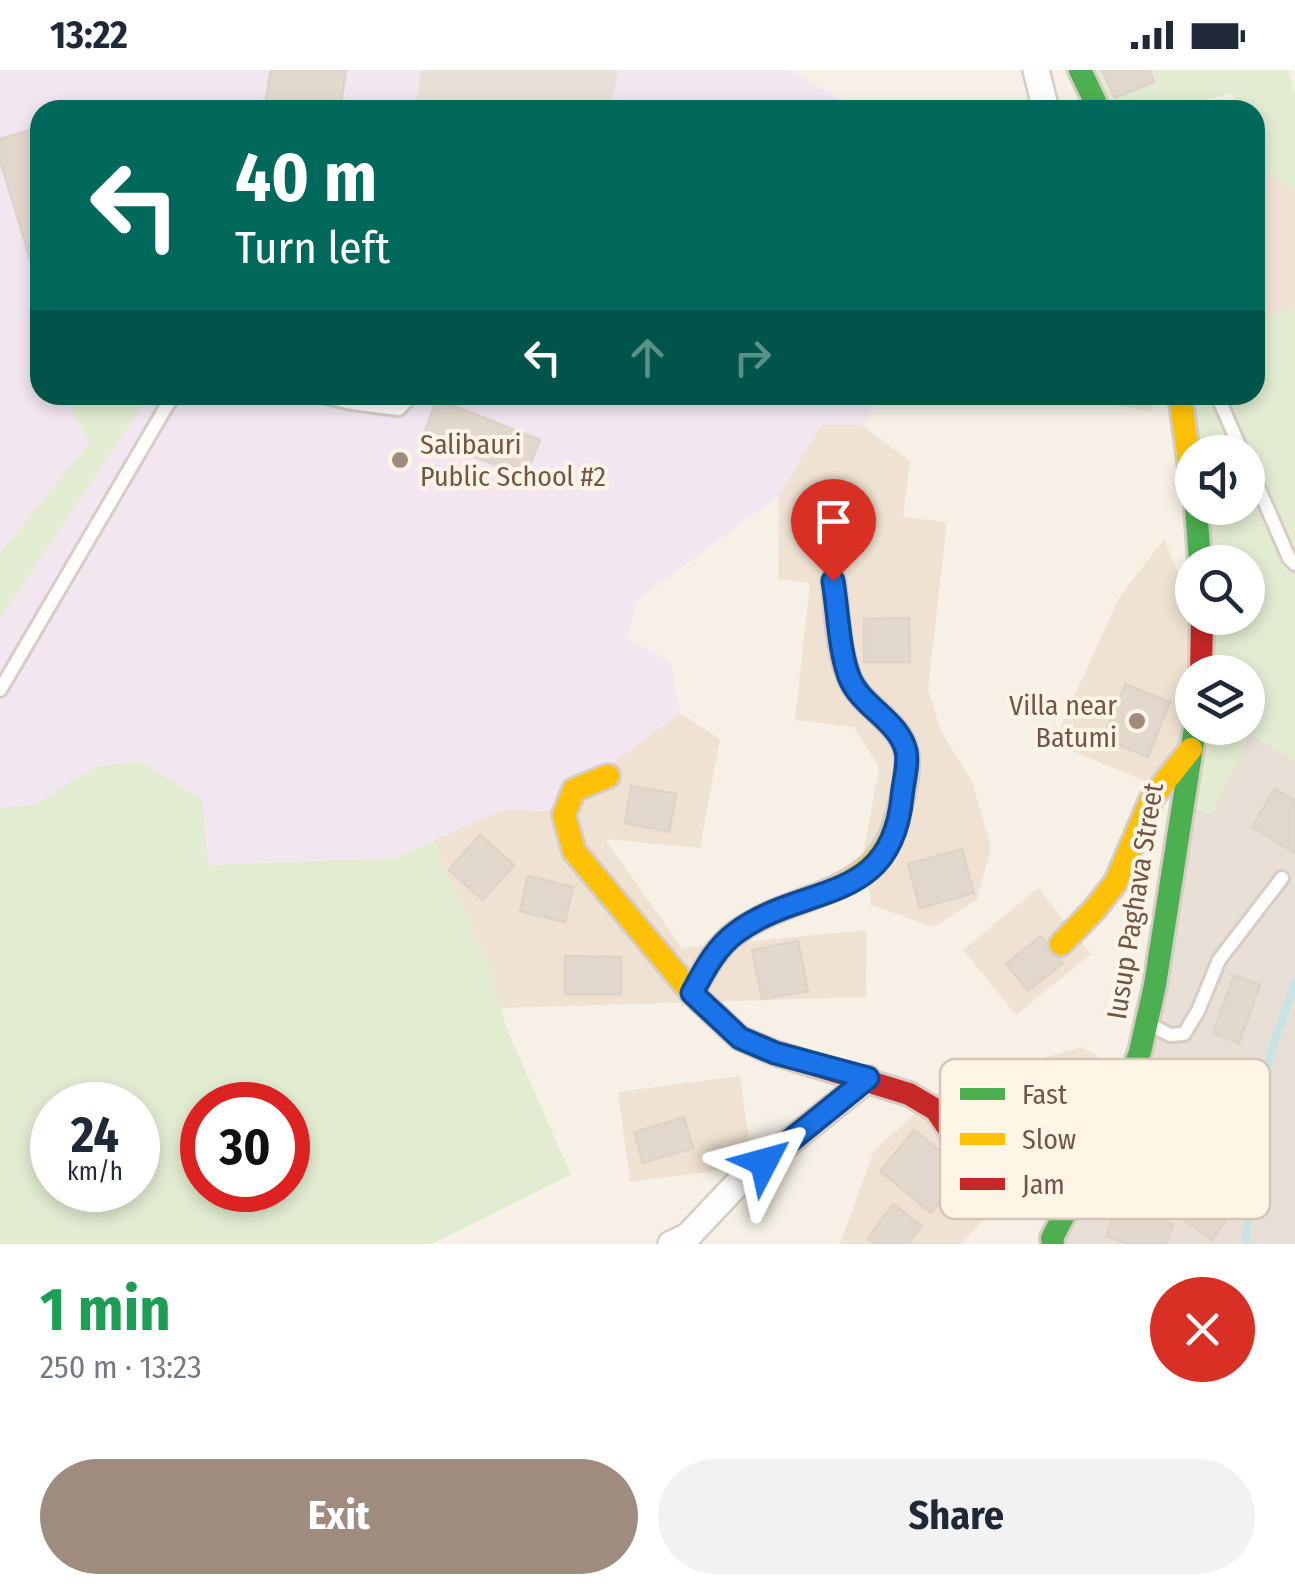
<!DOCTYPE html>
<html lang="en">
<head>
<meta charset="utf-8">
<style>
	:root { --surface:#fff; --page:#f2f2f3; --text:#1f2937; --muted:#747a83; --accent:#a08c7f }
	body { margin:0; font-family:"Fira Sans Condensed",sans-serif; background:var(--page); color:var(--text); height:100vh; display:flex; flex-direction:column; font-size:38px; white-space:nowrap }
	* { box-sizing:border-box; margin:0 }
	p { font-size:32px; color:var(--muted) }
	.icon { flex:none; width:55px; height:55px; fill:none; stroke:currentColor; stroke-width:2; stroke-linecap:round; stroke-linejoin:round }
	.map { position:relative; height:1174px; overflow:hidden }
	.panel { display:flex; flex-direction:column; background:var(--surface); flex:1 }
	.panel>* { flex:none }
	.hud { position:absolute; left:30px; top:30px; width:1235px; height:305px; border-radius:30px; box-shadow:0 5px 15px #0003; background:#00695c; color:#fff; overflow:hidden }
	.controls { position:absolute; left:1175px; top:365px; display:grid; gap:20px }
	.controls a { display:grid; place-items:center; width:90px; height:90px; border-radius:50%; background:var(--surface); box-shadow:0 5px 15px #0003; font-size:50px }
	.speed { position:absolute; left:30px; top:1012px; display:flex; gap:20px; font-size:50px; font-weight:700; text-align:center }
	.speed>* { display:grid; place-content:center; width:130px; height:130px; border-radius:50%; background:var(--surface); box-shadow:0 5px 15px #0003; line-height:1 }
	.speed small { font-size:25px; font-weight:400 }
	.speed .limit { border:15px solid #d22; background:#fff; color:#111 }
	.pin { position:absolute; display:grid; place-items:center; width:85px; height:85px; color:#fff; margin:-102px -42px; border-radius:50% 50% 50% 0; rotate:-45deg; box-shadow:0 0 10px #0007 }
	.pin .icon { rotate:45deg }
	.me { position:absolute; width:110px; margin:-55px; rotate:51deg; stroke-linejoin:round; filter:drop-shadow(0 0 8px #0008) }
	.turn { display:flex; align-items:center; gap:35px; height:210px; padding:0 40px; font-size:45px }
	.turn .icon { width:130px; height:130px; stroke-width:2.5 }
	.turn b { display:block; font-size:70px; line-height:85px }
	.lanes { display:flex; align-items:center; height:95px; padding:0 40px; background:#0003; justify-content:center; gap:50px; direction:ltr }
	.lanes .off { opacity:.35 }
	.round { display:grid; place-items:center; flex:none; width:105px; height:105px; border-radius:52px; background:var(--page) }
	.headline { display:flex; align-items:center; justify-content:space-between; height:170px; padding:0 40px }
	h1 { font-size:60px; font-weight:700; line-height:75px; color:#1e9e55 }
	.cta { display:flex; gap:20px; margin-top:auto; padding:20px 40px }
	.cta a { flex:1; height:115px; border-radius:60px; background:var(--accent); color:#fff; font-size:40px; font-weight:700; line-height:115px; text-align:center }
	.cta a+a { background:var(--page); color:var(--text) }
	.status { display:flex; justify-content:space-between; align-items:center; height:70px; padding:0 50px; background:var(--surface); direction:ltr }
	.status svg { height:28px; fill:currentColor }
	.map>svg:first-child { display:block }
</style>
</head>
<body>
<div class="status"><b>13:22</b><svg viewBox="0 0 49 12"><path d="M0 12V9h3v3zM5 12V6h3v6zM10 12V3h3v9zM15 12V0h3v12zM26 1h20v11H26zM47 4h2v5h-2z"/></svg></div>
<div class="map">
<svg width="1295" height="1174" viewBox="0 0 1295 1174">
	<rect width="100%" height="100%" fill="#f6f0e6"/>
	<path fill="#efe2d3" d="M1255 97 1295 119V239L1255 247Z
		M1058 325H1151L1153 342Z
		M821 354 862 355 910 391 903 447 947 452 928 619 941 661 972 711 991 778 977 829 934 857 871 835 864 780 879 697 854 657 795 650 810 513 778 509 779 426Z
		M1164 469 1190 532 1194 602 1174 723 1053 673 1119 528Z
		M680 643 720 669 700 778 605 769 682 878 867 860 866 927 500 938 486 889 433 771 504 739 547 741Z
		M1038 818 1091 884 1016 945 963 880Z
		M1082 977 1114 996 1056 1131 1003 1129 961 1174H840L874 1081 943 1018 967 1035 1004 999Z
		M740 1006 750 1079 723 1100 630 1112 618 1022Z"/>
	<path fill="#e8dfd7" d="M421 0H618L611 40H415Z
		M1249 664 1295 690V1174H1053L1115 1052 1181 734 1212 744Z"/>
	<path fill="#f2e6f0" d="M0 0H421L415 40H40V325H879L863 355H821L779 426 638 529 627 567 671 593 680 643 547 741 504 739 395 788 207 795 201 730 95 697 38 733 0 739Z
		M618 0H790L860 40H611Z"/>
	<path fill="#e1ecd1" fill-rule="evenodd" d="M1080 0H1289L1295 25V119L1255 97V40H1238L1233 23 1166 40H1099Z
		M1295 239V690L1249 665 1212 744 1181 734 1195 658H1248V602H1201L1202 548H1248V492H1200L1196 438H1248V382H1192L1180 325H1255V247Z
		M63 325H142L140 339 0 548V483L90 372Z
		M140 691 202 730 208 795 395 788 433 771 486 889 506 957 571 1105 431 1174H0V739L38 733 95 697ZM138 1035V1120H52V1035ZM288 1035V1120H202V1035Z"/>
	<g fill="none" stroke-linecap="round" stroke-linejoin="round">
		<path stroke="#c8e3e5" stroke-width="8" d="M1246 1174 1255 1057 1269 989 1295 912"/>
	</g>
	<path fill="#e2d8ce" stroke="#ded3c9" stroke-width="2.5" d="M271 0H346L340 40H264Z
		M1102 0H1149L1154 12 1115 28Z
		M40 57V204L35 205 0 90V69Z
		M437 329 540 370 525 407 423 366Z
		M814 421H856V460H814Z
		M909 548 910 592H864V549Z
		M1125 614 1170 632 1148 687 1103 669Z
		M631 716 676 724 669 762 625 753Z
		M1275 719 1295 731V783L1252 757Z
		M480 765 514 795 483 830 449 800Z
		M962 779 974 823 920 838 908 794Z
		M528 806 573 817 565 852 520 841Z
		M1041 866 1063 893 1028 921 1006 894Z
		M798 871 808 921 762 929 752 880Z
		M565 886 621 887V924H565Z
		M1234 905 1260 915 1239 973 1213 963Z
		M684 1047 693 1078 643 1093 634 1062Z
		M914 1060 965 1102 931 1143 880 1101Z
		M1131 1073 1230 1144 1212 1170 1113 1098Z
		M893 1134 922 1156 908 1174H875L868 1168Z
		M1118 1134 1173 1155 1166 1174H1129L1106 1166Z"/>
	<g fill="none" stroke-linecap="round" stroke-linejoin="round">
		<defs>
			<path id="lane" d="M318 325 351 333 399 339 412 325
				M1217 325 1242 382
				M1248 394 1289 488 1295 494
				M0 620 169 332 177 325
				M1149 954 1170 965 1184 964 1198 941 1219 890 1282 808"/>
			<path id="street" d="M1036 0 1046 40
				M671 1174 688 1166 738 1113 868 1009"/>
			<path id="fast" d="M1080 0 1099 40
				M1196 438 1200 492
				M1053 1174 1052 1168 1116 1046 1140 982 1155 915 1195 658"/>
			<path id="slow" d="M1180 325 1192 413
				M608 706 574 720 564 745 574 781 692 923C704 901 716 877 737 862 799 818 880 830 899 741 903 724 908 705 907 688 905 653 863 639 850 609 837 579 838 543 833 511
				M1061 874 1094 840 1116 812 1152 728 1191 679"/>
			<path id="jam" d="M1201 602 1202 548
				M692 923 740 968 775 983 909 1024 936 1040 986 1114 1007 1124 1077 1117"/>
		</defs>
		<use href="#lane" stroke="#d7cdc4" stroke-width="18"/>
		<use href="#street" stroke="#d7cdc4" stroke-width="30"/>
		<use href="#fast" stroke="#d6ccc3" stroke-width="28"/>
		<use href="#slow" stroke="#d6ccc3" stroke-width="28"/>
		<use href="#jam" stroke="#d6ccc3" stroke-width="28"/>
		<use href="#lane" stroke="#fefdfb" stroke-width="12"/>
		<use href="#street" stroke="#fefdfb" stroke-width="25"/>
		<use href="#fast" stroke="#4caf50" stroke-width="22"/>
		<use href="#slow" stroke="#ffc107" stroke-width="22"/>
		<use href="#jam" stroke="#c62828" stroke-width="22"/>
	</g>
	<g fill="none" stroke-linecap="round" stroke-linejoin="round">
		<defs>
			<path id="route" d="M764 1092 868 1008 775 983 740 968 692 923C704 901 715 878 737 862 805 812 891 837 902 727 903 713 909 694 906 681 899 651 862 637 850 609 839 583 838 540 833 511"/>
		</defs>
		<use href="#route" stroke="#114b97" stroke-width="25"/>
		<use href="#route" stroke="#1a73e8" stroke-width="18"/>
	</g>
	<g fill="#a08c7f" stroke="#fff5e6" stroke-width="4">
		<circle cx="400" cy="390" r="10"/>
		<circle cx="1137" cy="651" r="10"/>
	</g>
	<g text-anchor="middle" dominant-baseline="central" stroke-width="8" stroke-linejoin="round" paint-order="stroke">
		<g font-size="28" fill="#725648" stroke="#fff5e6" text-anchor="start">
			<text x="420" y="374">Salibauri<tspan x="420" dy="32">Public School #2</tspan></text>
			<text x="1117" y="635" text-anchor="end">Villa near<tspan x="1117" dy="32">Batumi</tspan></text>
		</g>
		<g font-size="28" fill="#725648" stroke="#fff5e6">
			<text transform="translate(1135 831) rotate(-81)">Iusup Paghava Street</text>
		</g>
	</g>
	<rect x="940" y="989" width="330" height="160" rx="15" fill="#fff5e6" stroke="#d5c5b7" stroke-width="2.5"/>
	<rect x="960" y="1018" width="45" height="12" fill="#4caf50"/>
	<rect x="960" y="1063" width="45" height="12" fill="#ffc107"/>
	<rect x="960" y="1108" width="45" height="12" fill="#c62828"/>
	<g font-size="28" fill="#725648">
		<text x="1022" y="1034">Fast</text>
		<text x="1022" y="1079">Slow</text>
		<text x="1022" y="1124">Jam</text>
	</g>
</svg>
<div class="controls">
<a><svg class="icon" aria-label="sound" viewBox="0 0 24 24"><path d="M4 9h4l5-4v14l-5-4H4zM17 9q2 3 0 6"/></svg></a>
<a><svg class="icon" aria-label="search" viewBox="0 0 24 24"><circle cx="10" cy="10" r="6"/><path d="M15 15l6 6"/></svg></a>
<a><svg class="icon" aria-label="layers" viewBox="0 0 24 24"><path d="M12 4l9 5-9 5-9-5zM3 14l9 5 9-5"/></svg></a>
</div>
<div class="speed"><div>24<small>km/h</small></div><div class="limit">30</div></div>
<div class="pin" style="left:833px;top:511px;background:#d93025"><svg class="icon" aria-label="arrive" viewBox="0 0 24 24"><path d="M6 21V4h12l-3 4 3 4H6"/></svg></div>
<svg class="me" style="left:764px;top:1092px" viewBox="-20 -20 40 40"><path d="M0-17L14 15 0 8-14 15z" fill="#1a73e8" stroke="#fff" stroke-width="4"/></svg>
<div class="hud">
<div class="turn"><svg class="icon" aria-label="left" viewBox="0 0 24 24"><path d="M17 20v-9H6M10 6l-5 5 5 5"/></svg><div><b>40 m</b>Turn left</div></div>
<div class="lanes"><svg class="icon" aria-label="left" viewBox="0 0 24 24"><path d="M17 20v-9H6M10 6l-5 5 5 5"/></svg><svg class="icon off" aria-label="ahead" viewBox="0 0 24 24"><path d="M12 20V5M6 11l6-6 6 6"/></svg><svg class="icon off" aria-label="right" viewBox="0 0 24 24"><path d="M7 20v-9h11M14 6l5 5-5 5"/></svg></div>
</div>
</div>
<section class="panel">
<div class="headline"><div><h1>1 min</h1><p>250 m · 13:23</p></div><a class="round" style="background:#d93025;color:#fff"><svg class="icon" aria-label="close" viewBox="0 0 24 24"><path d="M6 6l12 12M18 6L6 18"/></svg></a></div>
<div class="cta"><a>Exit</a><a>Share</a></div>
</section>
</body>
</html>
